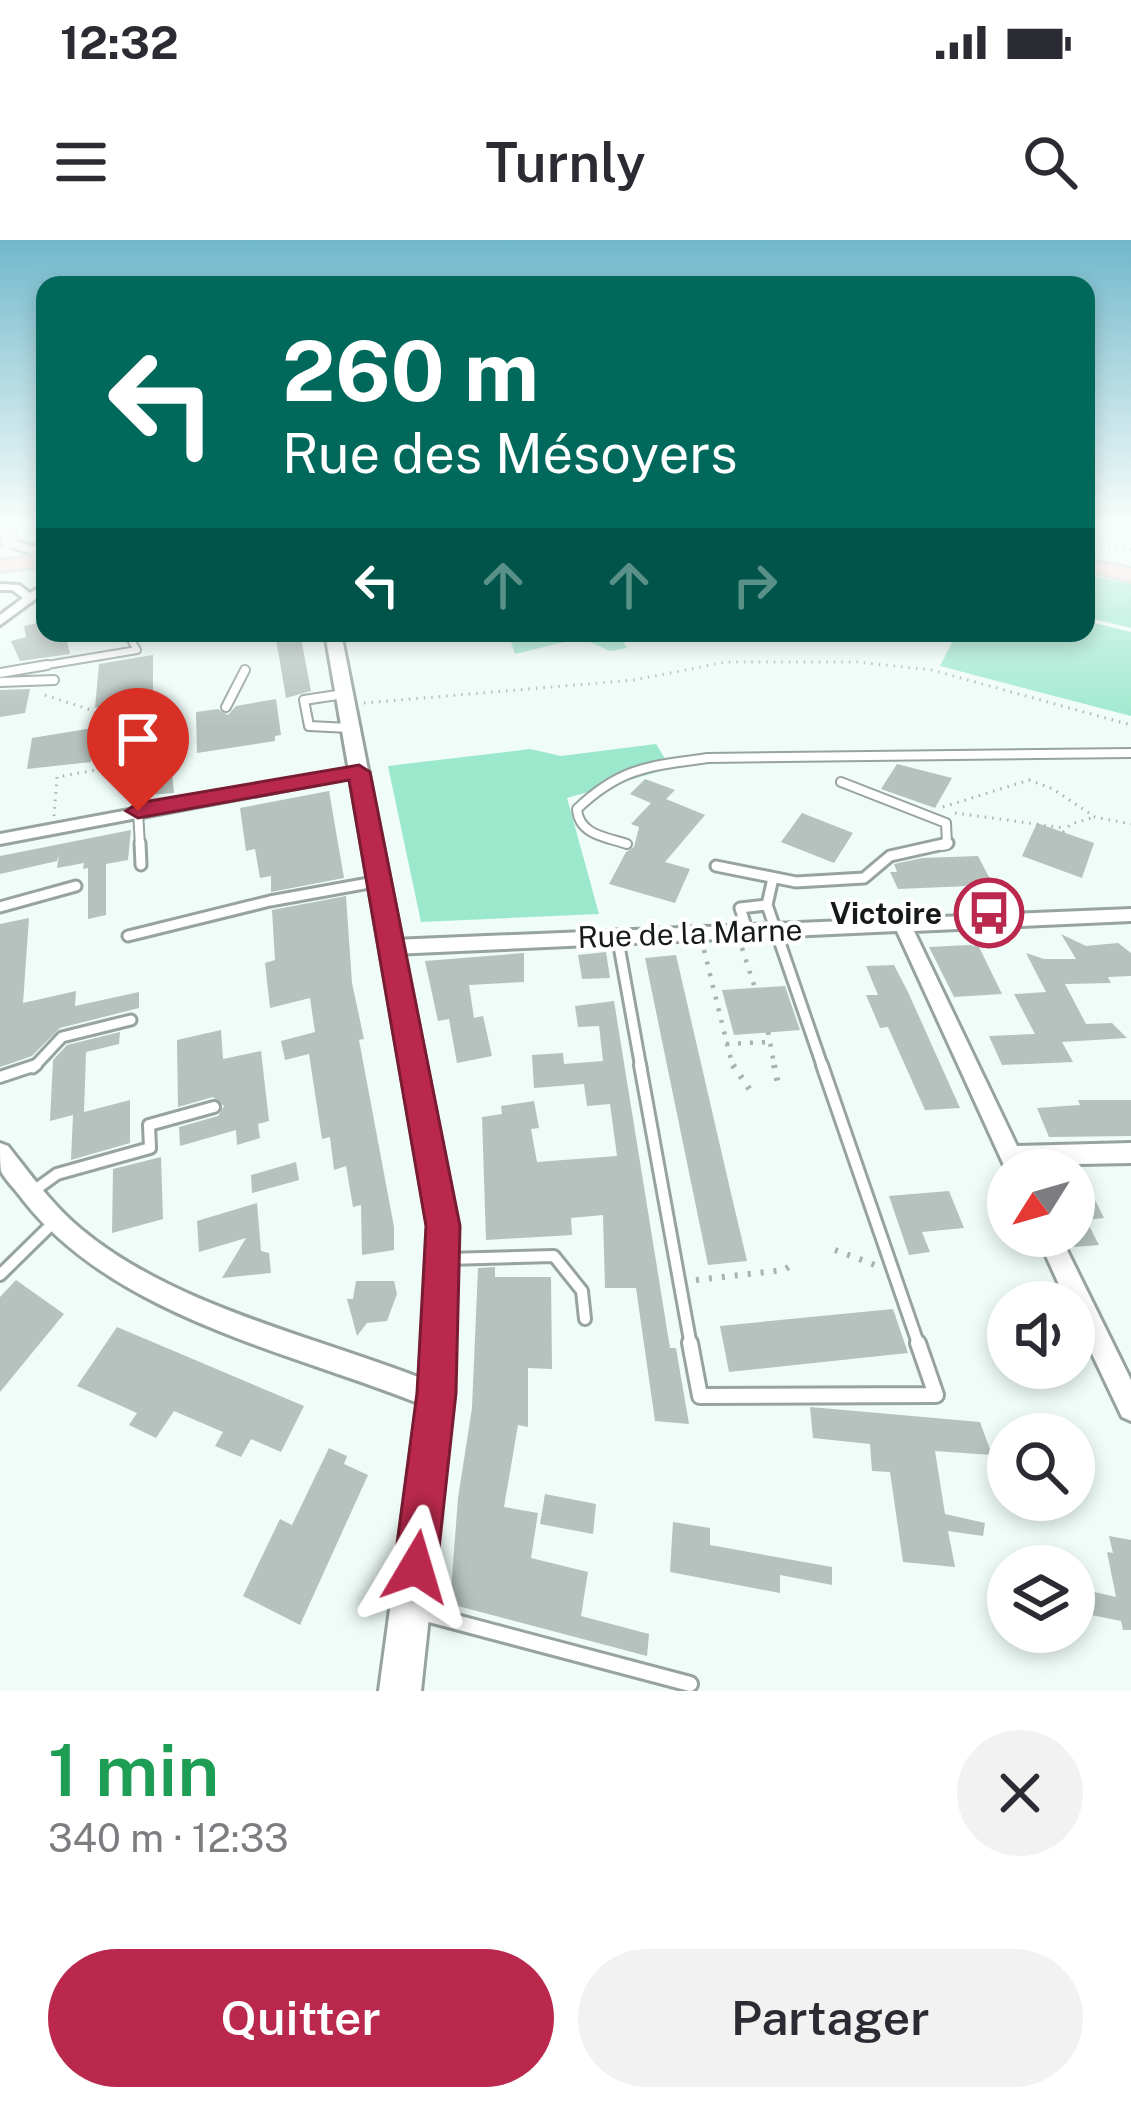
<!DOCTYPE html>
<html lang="fr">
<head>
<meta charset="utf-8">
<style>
	:root { --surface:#fff; --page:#f2f2f3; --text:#2b2b33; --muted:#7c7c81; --accent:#ba294d }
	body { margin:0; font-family:"Public Sans",sans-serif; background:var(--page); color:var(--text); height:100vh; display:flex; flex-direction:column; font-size:45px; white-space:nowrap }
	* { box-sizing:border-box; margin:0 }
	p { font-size:39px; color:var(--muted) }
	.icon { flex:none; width:66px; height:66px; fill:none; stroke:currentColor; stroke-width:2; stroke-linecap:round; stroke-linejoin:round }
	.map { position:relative; height:1451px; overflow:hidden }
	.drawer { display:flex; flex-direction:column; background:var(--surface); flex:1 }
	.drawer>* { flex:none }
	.guide { position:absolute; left:36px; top:36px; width:1059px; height:366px; border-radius:24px; box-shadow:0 6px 18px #0003; background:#00695c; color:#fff; overflow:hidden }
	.needle { width:78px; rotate:233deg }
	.buttons { position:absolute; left:987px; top:909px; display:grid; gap:24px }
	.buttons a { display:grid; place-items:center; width:108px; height:108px; border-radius:50%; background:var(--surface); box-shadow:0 6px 18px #0003; font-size:60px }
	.pin { position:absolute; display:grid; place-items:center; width:102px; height:102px; color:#fff; margin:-123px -51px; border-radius:50% 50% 50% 0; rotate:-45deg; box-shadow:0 0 12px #0007 }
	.pin .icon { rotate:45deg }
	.me { position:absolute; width:132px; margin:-66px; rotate:7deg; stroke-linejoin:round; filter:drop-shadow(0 0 9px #0008) }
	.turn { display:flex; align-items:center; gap:42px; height:252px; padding:0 48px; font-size:54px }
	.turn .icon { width:156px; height:156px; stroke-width:2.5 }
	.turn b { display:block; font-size:84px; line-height:102px }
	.lanes { display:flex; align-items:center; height:114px; padding:0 48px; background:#0003; justify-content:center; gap:60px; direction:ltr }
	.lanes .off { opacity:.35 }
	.round { display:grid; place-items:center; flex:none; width:126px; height:126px; border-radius:63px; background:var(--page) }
	.overview { display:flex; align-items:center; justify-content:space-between; height:204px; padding:0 48px }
	h1 { font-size:72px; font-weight:600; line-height:90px; color:#1e9e55 }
	.button { display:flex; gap:24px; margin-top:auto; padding:24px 48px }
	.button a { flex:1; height:138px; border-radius:72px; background:var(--accent); color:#fff; font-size:48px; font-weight:600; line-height:138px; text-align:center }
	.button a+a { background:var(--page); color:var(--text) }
	.status { display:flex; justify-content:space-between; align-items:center; height:84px; padding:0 60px; background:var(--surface); direction:ltr }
	.status svg { height:33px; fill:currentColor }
	header { display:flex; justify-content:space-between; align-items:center; height:156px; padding:0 48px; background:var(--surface); font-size:54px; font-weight:600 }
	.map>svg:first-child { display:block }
</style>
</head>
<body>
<div class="status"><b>12:32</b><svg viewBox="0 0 49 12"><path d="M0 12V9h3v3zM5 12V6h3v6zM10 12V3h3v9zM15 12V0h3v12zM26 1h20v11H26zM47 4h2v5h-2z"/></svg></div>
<header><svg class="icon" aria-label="menu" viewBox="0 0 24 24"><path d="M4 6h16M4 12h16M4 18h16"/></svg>Turnly<svg class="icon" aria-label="search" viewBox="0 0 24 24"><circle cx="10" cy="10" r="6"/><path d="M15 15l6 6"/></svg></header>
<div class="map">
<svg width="1131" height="1451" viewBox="0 0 1131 1451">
	<rect width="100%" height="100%" fill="#effcf7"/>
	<path fill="#9ce8cd" d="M1086 335 1131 344V388L1086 377Z
		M1086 381 1131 392V476L940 426 957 393H1086Z
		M508 393H618L627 408 610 411 581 398 515 414Z
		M656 504 671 528 567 558 599 674 421 682 388 526 530 509 561 516Z"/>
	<path fill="#b5c2bd" d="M45 381V393H65L70 414 20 421 11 401 26 397 24 386Z
		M275 393H300L311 451 286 458Z
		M153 415V458L95 468 99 424Z
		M30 449 25 473 0 477V450Z
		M276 459 281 495 275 496V501L197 513 196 472 218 469 228 475 236 466Z
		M93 488 91 522 27 529 32 498Z
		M897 524 952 538 935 568 881 549Z
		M172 532 174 553 134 556 131 540Z
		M645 539 675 550 666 559 705 575 665 622 690 629 675 663 609 644 626 612 634 607 639 587 631 584 651 563 630 554Z
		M329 551 344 638 271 652V636L260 638 255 609 246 611 240 568Z
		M802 573 853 593 834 623 781 602Z
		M1037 583 1094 603 1082 638 1022 616Z
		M131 590 128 620 106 624V675L88 679V628L83 629 84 623 57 628 59 615 57 621 0 634V616Z
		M978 616 993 645 898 649 890 632H897L894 624 922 618Z
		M346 656 352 743 364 799 359 800 394 987V1010L362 1015 361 965 353 967 346 926 334 930 330 897 322 899 309 814 285 820 281 801 315 792 310 758 270 768 265 723 275 720 272 670Z
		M29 678 23 763 76 751 75 766 139 752V768L60 788 32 816 0 827V684Z
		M1061 694 1086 706 1118 703 1131 713V736L1108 737 1111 743 1065 744 1086 784 1112 783 1127 798 1062 802 1073 822 1002 825 989 796 1035 794 1014 754 1046 752 1026 713 1044 719H1076Z
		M970 705 979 707 1002 754 954 757 929 707Z
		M606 712 610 738 582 739 578 715Z
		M524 713V742L469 745 474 778 483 776 492 816 457 823 449 779 438 781 425 721Z
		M676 715 730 949 747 1021 708 1025 645 718Z
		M894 725 908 752 960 868 925 870 888 787 880 788 866 755H878L866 726Z
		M785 746 800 790 734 795 722 750Z
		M614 761 670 1108H676L689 1184 655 1181 636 1048H605L603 975 571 978 572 995 486 1000 482 877 502 874 501 866 534 861 539 888 531 889 537 922 617 916 610 864 587 866 584 844 534 848 532 815 563 813 564 824 603 821 599 786 578 787 575 766Z
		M221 790 223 819 261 811 269 881 258 884 260 898 237 905 236 890 180 906 179 887 218 876 224 866 213 857 178 867 177 800Z
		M120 792 119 804 86 812 84 872 130 860V903L71 920 73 875 50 881 53 820 67 805Z
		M1078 860H1131V896L1049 897 1037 868 1080 865Z
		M161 917 163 979 112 993 113 929Z
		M296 922 299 940 252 953 251 935Z
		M1079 928 1104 978 1086 980 1099 1005 1074 1007V929Z
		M949 951 964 988 922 992 930 1012 909 1015 889 956Z
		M257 963 261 1011 269 1013 271 1033 222 1038 246 998 199 1012 197 981Z
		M495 1027V1037H551L552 1129 528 1128V1187L518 1185 504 1267 538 1273 531 1318 588 1332 581 1376 649 1394 647 1416 450 1364 458 1258 472 1168 478 1028Z
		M16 1040 64 1074 0 1152V1057Z
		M356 1041H394L397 1054 387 1081 367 1083 357 1096 347 1059H353Z
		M893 1069 908 1113 729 1132 720 1086Z
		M117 1087 304 1166 281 1212 251 1199 241 1217 215 1206 223 1192 174 1171 156 1198 129 1185 137 1173 77 1146Z
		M810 1167 980 1182 992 1215 935 1211 945 1274 985 1283 983 1296 948 1291 955 1327 903 1322 890 1232 872 1231 870 1204 813 1198Z
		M329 1208 347 1216 344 1224 368 1235 300 1385 243 1356 280 1279 292 1285Z
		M545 1254 596 1264 593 1294 540 1284Z
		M673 1282 710 1288V1305L832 1327V1345L780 1335V1353L670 1332Z
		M1109 1296 1131 1300V1390H1123L1121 1381 1081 1373 1077 1348 1116 1357 1107 1312 1113 1313Z"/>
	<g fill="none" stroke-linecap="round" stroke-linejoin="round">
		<defs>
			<path id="service-far4" d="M29 428 137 410 127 393"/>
			<path id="service-far3" d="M0 433 47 425
				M0 442 54 440
				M344 454 304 460 309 486 350 488
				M226 467 245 430
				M841 542 946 583 947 605 942 606
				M138 571 140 606
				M627 604C606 597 579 595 577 569 621 527 650 526 708 518L1131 513"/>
			<path id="service-far2" d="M140 603 141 625
				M716 626 796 642 864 638 890 616 948 603
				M767 665 823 828
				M0 667 76 646
				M748 692 740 668 767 665 773 638
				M617 695 641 828
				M128 696 270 661 380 641
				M33 828 62 797 131 780"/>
			<path id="service-far1" d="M640 825 691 1106
				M822 825 919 1106
				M0 837 36 825
				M32 952 57 934 150 908 149 885 214 867
				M447 1019 554 1016 582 1051 585 1079
				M0 1035 56 980"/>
			<path id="service" d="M690 1103 700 1156 936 1155 918 1103
				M422 1373 690 1444"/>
			<path id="minor" d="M0 344 19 345 30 353 45 344V352L0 385V375L23 358 12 350H0Z
				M359 527 364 529V535L0 604V594Z
				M1131 669V681L914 691 1017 906 1131 903V923L1026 925 1028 930H1008V934L897 691 393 714 384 707 393 700Z
				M0 903 8 906C31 935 52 965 81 989 172 1065 309 1095 418 1137L445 1144 449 1153 445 1162 436 1166 418 1163C287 1111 114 1076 23 960 17 951 5 940 1 931 0 924 0 911 0 903Z
				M1037 996H1060L1131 1140V1181L1122 1177 1074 1076V1062H1067Z"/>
			<path id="tertiary" d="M325 393H341L458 986 453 1153 421 1451H379L419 1153 428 986Z"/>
			<path id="secondary" d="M3 298 45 309V319L3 304Z"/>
			<path id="primary" d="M45 315V325L0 331V321Z
				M1086 320 1131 329V341L1086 330Z"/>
		</defs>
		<use href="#service-far4" stroke="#96a39e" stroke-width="10"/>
		<use href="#service-far3" stroke="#96a39e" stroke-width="12"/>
		<use href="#service-far2" stroke="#96a39e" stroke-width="15"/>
		<use href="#service-far1" stroke="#96a39e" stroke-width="16"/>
		<use href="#service" stroke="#96a39e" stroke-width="20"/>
		<use href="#minor" stroke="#96a39e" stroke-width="6"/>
		<use href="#tertiary" stroke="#96a39e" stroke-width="6"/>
		<use href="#secondary" stroke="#96a39e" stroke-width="6"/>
		<use href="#primary" stroke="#d5d6d6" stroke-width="6"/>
		<path stroke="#a8b2ae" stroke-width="3" stroke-dasharray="1.5 6" stroke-linecap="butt" d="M29 294 45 291
			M1086 301 1131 310
			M45 455 94 471 103 481
			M364 463 634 440 726 422H857L932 430 1131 485
			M128 465V474
			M146 498 165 495
			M943 567 1029 540 1053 549 1095 577 1131 584
			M955 573 1065 588
			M54 576 57 537 101 529
			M1063 592 1071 584 1095 577"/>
		<path stroke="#a8b2ae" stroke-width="4.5" stroke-dasharray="3 9" stroke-linecap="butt" d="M742 708 755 748
			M704 710 733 828
			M768 792 775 828
			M726 804 768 802"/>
		<path stroke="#a8b2ae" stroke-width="6" stroke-dasharray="3 10" stroke-linecap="butt" d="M733 825 750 850
			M774 825 778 844
			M835 1010 875 1025
			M696 1040 784 1030 795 1023"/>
		<use href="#service-far4" stroke="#fff" stroke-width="6"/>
		<use href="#service-far3" stroke="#fff" stroke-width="8"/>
		<use href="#service-far2" stroke="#fff" stroke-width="9"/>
		<use href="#service-far1" stroke="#fff" stroke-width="10"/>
		<use href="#service" stroke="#fff" stroke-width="14"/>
		<use href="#minor" fill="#fff" fill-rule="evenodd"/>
		<use href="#tertiary" fill="#fff" fill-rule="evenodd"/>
		<use href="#secondary" fill="#ffedef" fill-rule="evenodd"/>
		<use href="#primary" fill="#ffdbdf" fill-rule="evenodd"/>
		<defs>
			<path id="secondary-bridge" d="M6 284 9 301"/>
		</defs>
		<use href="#secondary-bridge" stroke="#96a39e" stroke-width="21" stroke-linecap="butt"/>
		<use href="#secondary-bridge" stroke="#ffedef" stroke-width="16"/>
	</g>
	<linearGradient id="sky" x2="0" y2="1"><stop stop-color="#71b8cb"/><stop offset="0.58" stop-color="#f8fefb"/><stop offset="1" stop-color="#f8fefb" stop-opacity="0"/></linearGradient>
	<rect width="1131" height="488" fill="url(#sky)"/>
	<path fill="#ba294d" stroke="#791b32" stroke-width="3" d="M359 525 370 532 460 986 456 1153 437 1327 431 1343 416 1349 400 1343 394 1327 417 1153 426 986 349 540 138 578 126 571 138 563Z"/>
	<defs>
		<symbol id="bus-ring" viewBox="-11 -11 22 22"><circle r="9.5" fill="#fff" stroke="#ba294d" stroke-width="1.5"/><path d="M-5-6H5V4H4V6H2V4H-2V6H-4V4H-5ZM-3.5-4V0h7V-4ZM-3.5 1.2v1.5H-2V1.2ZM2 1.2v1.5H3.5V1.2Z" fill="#ba294d"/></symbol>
	</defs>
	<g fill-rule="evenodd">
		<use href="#bus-ring" x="951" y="635" width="76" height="76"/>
	</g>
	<g text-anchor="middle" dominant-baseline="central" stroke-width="9" stroke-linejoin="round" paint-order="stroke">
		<g font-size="30" font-weight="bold" fill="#161b19" stroke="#fff" text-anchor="end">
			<text x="942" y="673">Victoire</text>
		</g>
		<g font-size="30" fill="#161b19" stroke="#fff">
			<text transform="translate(690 693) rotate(-2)">Rue de la Marne</text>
		</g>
	</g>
</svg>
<div class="buttons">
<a><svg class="needle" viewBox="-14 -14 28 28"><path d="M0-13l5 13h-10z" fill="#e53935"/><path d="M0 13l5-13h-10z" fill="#7c7c81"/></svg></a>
<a><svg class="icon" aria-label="sound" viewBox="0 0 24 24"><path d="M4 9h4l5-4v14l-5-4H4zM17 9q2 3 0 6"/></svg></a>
<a><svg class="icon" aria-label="search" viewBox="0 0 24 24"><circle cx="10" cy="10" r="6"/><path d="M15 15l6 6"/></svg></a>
<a><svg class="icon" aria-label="layers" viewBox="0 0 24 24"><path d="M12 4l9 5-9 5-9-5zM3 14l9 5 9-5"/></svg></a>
</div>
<div class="pin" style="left:138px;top:571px;background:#d93025"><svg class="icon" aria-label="arrive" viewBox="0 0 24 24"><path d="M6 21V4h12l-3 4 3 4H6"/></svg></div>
<svg class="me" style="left:416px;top:1327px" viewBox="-20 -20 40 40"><path d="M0-17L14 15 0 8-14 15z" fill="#ba294d" stroke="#fff" stroke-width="4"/></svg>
<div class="guide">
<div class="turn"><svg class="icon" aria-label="left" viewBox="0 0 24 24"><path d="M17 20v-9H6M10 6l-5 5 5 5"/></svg><div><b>260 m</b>Rue des Mésoyers</div></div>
<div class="lanes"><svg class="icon" aria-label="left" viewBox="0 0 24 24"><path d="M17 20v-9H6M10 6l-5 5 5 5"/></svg><svg class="icon off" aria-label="ahead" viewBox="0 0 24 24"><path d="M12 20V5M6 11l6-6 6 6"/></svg><svg class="icon off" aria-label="ahead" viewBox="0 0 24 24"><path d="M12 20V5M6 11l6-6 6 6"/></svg><svg class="icon off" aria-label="right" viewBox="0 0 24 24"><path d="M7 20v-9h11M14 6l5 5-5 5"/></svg></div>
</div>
</div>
<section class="drawer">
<div class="overview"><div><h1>1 min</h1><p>340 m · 12:33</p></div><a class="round"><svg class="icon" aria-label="close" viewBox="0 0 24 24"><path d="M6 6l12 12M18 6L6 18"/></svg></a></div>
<div class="button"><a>Quitter</a><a>Partager</a></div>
</section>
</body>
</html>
